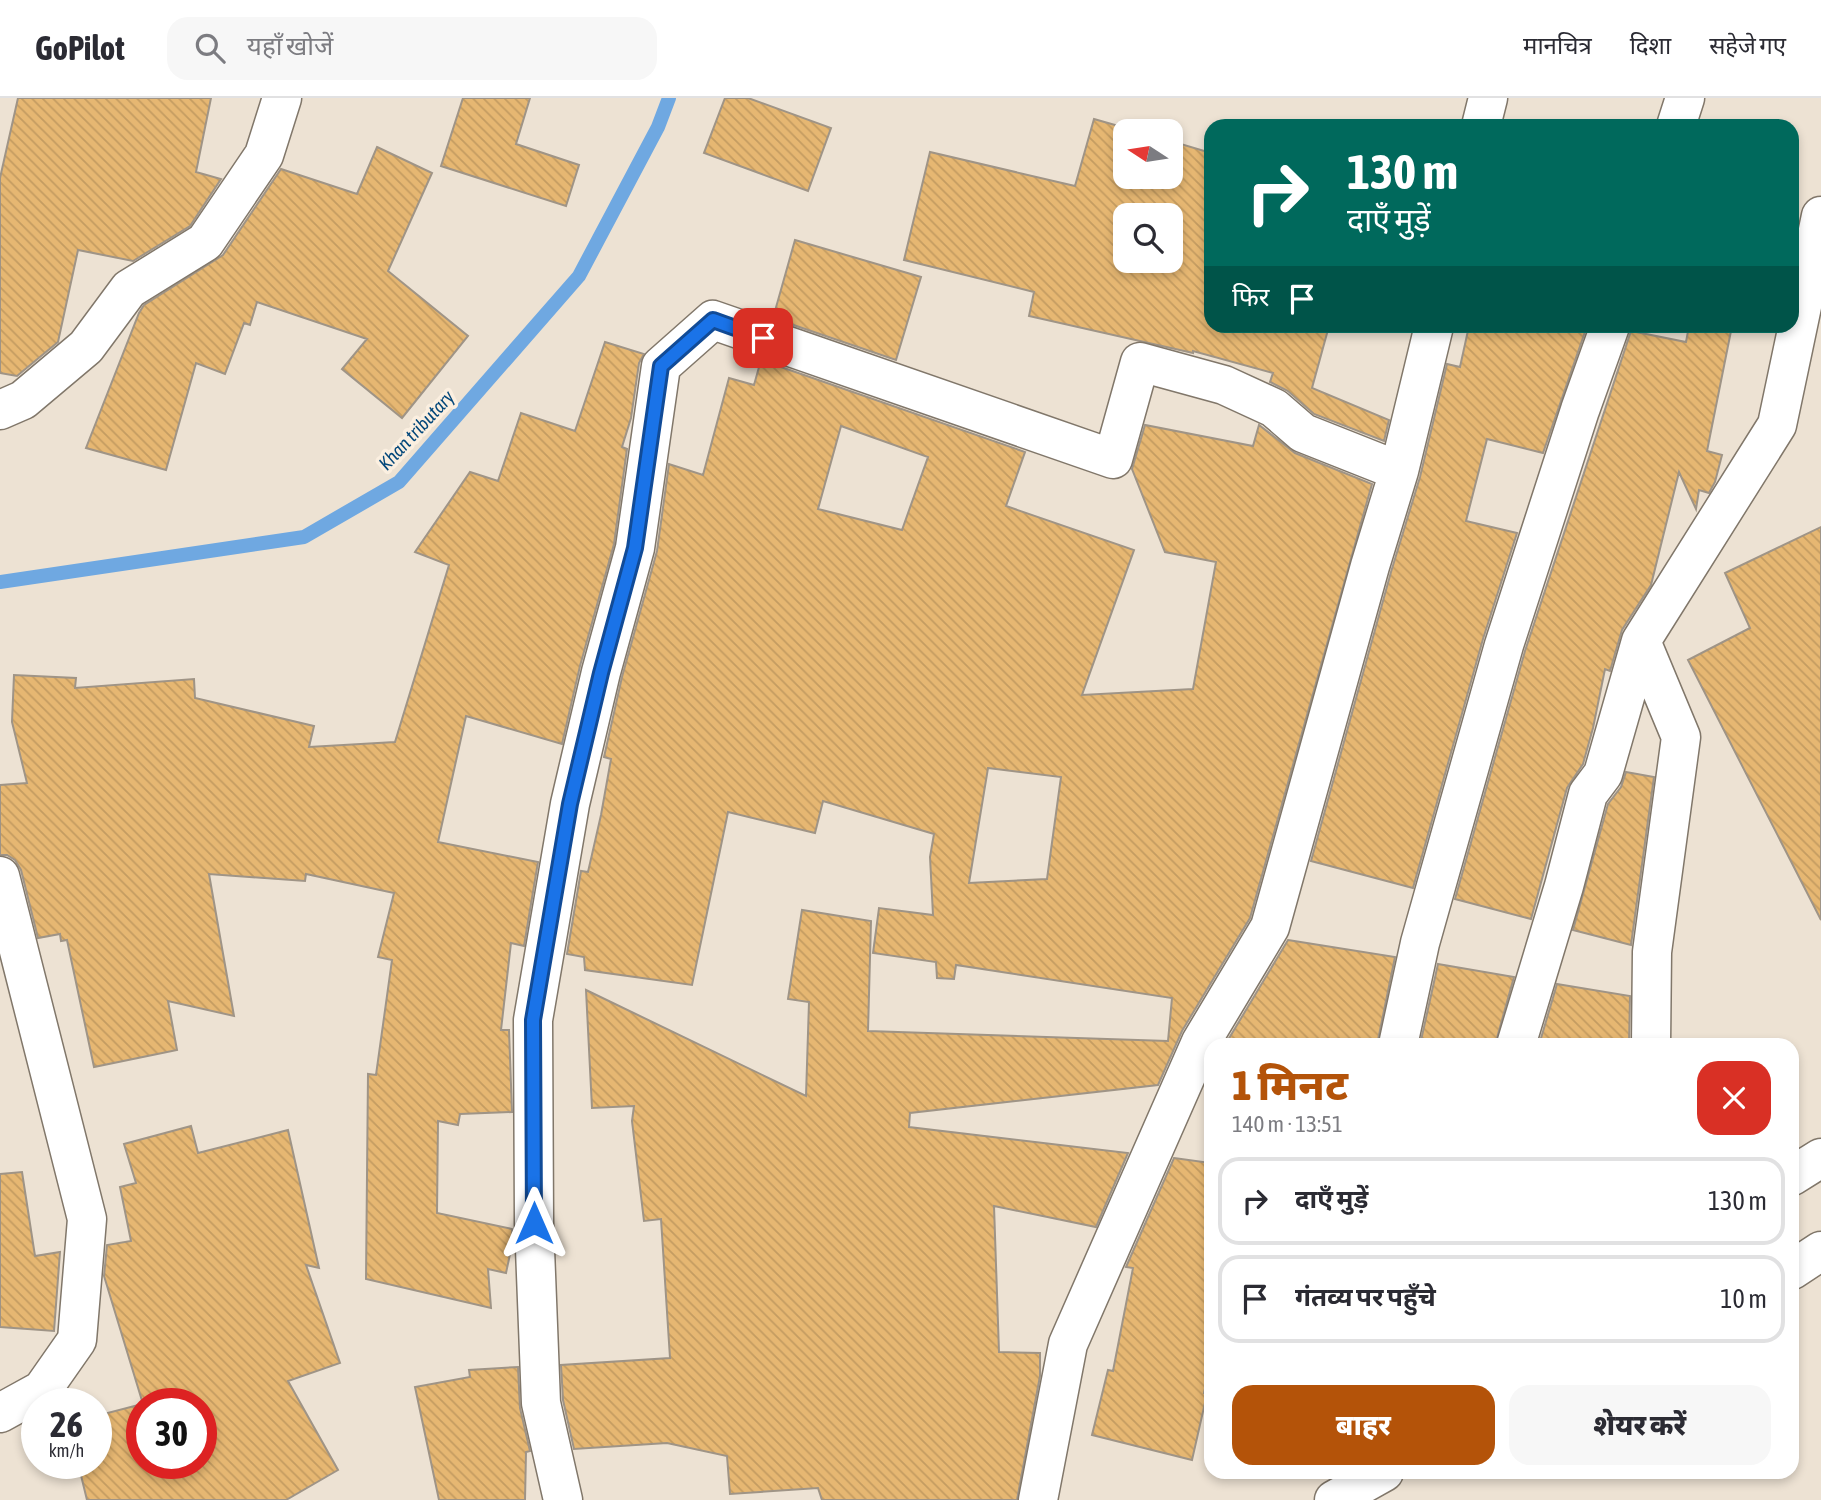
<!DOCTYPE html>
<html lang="hi">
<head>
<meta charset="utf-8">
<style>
	:root { --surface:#fff; --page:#f7f7f7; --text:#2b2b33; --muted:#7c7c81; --line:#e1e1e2; --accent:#b45309 }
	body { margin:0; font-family:"Asap Condensed","Noto Sans Devanagari",sans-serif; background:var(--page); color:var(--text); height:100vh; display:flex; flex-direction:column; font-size:26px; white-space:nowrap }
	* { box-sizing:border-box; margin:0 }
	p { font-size:23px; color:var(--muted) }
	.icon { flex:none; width:38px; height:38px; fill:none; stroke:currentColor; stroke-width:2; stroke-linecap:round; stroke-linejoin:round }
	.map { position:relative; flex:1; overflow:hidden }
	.panel { position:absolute; left:1204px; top:940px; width:595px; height:441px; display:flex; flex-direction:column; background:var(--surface); border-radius:21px; box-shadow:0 4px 10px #0003 }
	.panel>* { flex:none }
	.banner { position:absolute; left:1204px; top:21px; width:595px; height:214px; border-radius:21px; box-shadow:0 4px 10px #0003; background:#00695c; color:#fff; overflow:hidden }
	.needle { width:46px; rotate:282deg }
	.controls { position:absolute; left:1113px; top:21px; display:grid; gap:14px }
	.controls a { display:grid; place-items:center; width:70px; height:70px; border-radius:14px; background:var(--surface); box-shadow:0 4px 10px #0003; font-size:35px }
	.speed { position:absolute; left:21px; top:1290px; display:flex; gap:14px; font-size:35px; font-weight:700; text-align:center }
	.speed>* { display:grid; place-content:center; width:91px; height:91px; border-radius:50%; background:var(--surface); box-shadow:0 4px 10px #0003; line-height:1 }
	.speed small { font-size:18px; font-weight:400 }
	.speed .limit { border:10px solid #d22; background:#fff; color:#111 }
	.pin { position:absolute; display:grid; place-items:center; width:60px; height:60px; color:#fff; margin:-30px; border-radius:14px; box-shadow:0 4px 10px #0006 }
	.me { position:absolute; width:77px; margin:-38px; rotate:0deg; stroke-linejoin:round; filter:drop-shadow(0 0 5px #0008) }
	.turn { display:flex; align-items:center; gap:24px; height:147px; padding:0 28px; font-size:32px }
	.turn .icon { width:91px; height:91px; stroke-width:2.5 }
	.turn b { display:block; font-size:49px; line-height:60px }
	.then { display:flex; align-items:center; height:66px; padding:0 28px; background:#0003; gap:14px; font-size:26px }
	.round { display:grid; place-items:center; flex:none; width:74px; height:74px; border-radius:21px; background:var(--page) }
	.overview { display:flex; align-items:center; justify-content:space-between; height:119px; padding:0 28px }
	h1 { font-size:42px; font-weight:800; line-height:52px; color:var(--accent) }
	.primary-button { display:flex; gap:14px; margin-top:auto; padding:14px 28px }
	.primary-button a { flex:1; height:80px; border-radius:21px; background:var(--accent); color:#fff; font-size:28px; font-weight:800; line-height:80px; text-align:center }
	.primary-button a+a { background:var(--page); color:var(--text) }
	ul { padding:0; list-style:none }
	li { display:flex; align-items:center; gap:21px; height:88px; margin:0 14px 10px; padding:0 14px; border:4px solid var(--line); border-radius:21px }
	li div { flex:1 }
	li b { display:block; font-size:26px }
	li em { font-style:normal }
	header { display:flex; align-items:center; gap:42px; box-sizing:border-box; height:98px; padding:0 35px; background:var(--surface); border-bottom:2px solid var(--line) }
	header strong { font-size:33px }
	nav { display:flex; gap:38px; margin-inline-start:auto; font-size:24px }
	.search { width:490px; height:63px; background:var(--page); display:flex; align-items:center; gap:18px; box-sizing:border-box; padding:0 24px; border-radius:21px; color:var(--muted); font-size:26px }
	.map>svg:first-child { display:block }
</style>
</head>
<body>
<header>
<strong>GoPilot</strong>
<div class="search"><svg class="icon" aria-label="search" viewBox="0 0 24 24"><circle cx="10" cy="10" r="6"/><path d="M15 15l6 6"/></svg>यहाँ खोजें</div>
<nav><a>मानचित्र</a><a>दिशा</a><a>सहेजे गए</a></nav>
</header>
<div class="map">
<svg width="1821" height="1402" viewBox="0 0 1821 1402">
	<defs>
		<pattern id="building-back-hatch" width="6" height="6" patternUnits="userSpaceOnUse" patternTransform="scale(1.75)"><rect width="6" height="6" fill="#e6b772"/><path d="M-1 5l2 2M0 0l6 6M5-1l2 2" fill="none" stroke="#c49c61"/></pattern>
	</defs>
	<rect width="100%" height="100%" fill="#ede2d3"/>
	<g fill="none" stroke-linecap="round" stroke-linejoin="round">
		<path stroke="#6fa8e1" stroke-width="14" d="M0 484 304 439 399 384 579 178 658 29 669 0"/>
	</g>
	<path fill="url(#building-back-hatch)" stroke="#9f9486" stroke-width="2" fill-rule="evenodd" d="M18 0H211L196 74 221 81 190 128 133 163 78 152 58 244 17 278 0 275V80Z
		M463 0H530L516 46 579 67 566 108 441 68Z
		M725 0H748L831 30 808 93 704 55Z
		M1094 21 1136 33H1125V79H1171V43L1211 55V228H1329L1312 290 1389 322 1384 343 1314 316 1288 293 1270 284 1273 275 1193 253V255L1029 218 1034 194 904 162 930 54 1075 88ZM1125 117H1171V163H1125Z
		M377 49 432 75 388 173 468 238 402 320 342 271 367 241 257 204 250 227 244 225 225 276 196 265 166 372 86 350 139 215 144 207 223 157 281 71 357 96Z
		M795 142 921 179 896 262 773 220Z
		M1469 228H1587L1543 355 1487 341 1466 423 1517 435 1483 541 1413 790 1311 763 1391 474 1420 379 1447 266 1460 269Z
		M1689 228H1732L1707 353 1722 357 1715 384 1709 395 1699 392 1696 411 1679 374 1651 487 1622 532 1610 573 1605 571 1593 630 1583 666 1567 690 1531 821 1455 801 1525 553 1631 233 1686 244Z
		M605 244 644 256 639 265 631 320 622 349 627 351 614 446 580 568 562 646 466 618 438 744 538 764 524 848 511 845 501 932H509L512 1014 460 1016 458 1027 438 1023 437 1115 512 1131 513 1142 506 1175 488 1171 491 1210 366 1181 368 976 376 977 392 862 378 859 394 795 306 776 305 783 209 776 234 918 168 903 177 952 94 969 67 842 61 843 60 836 38 840 21 772 15 762 7 757H0V687L27 685 12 624 14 577 76 580 75 590 194 581 195 600 314 628 309 649 395 644 449 467 415 454 470 374 498 383 521 315 575 333Z
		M761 262 1025 354 1006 408 1134 452 1082 597 1193 591 1216 464 1165 454 1132 371 1145 327 1253 348 1259 327 1295 355 1372 386 1250 820 1182 933 1158 987 910 1015 909 1029 1128 1055 1096 1129 994 1108 999 1254 1040 1255V1278L1017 1402H822L818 1390 730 1396 727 1358 667 1345 574 1351 563 1302 561 1267 670 1260 661 1121 644 1123 632 1023 634 1008 592 1010 586 892 806 998 809 904 788 901 802 812 871 823 868 933 1168 943 1172 900 956 867 954 881 937 880 936 864 873 855 879 810 933 817 930 759 934 736 823 703 815 735 728 714 692 887 585 872 584 859 567 856 581 773 588 774 601 717 611 661 604 659 622 579 657 453 669 366 703 377 729 280 754 287ZM841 328 928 359 902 432 818 411ZM988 670 1061 679 1047 781 969 785Z
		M1821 429V822L1688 562 1750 530 1725 475Z
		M1626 674 1654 679 1631 847 1573 832 1608 706 1621 689Z
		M1288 842 1395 859 1377 947H1225Z
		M1438 866 1514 879 1495 947H1420Z
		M1557 886 1630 898 1629 947H1539Z
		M191 1028 198 1055 288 1032 319 1170 306 1167 340 1265 288 1283 338 1372 286 1402H87L78 1365H96V1318L142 1306V1365H201V1306H143L104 1178 107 1147 131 1143 120 1089 136 1085 124 1046Z
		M1174 1060 1211 1065V1263L1204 1295 1207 1296 1192 1362 1092 1337 1108 1272 1113 1273 1133 1170 1126 1169Z
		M22 1074 35 1158 60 1154 54 1233 0 1229V1076Z
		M518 1269 520 1310 530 1353 526 1354 525 1402H439L415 1289 470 1279 469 1272Z"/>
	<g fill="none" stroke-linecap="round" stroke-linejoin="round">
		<defs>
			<path id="minor" d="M1481 28 1488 0
				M1676 28 1685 0
				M0 312 23 302 86 249 129 191 205 144 264 57 282 0
				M1641 543 1681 639 1652 854 1651 947
				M0 778 87 1121 77 1242 42 1292 0 1315
				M1398 947 1420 845 1504 547 1580 312 1610 228
				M1516 947 1564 788 1588 696 1603 676 1641 543 1777 327 1821 118
				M1792 1078 1821 1060
				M1792 1172 1821 1153
				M563 1402 541 1305 534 1125 533 922 570 706 601 574 635 450 661 268 713 222 1113 361 1140 264 1224 287 1274 310 1303 335 1399 373
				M1038 1402 1068 1246 1201 944 1270 829 1370 468 1399 373 1434 228
				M1334 1402 1384 1374"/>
		</defs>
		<use href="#minor" stroke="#81776a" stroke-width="41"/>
		<use href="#minor" stroke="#fff" stroke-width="38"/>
	</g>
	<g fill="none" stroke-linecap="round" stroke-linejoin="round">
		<defs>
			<path id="route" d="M534 1125 533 922 570 706 601 575 635 450 661 268 713 222 763 240"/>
		</defs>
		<use href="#route" stroke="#114b97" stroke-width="18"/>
		<use href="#route" stroke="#1a73e8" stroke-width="12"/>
	</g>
	<g text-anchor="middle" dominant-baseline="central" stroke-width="7" stroke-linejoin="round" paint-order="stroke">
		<g font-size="19" font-style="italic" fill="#03477a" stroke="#fbefe0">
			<text transform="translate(416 332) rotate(-47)">Khan tributary</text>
		</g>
	</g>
</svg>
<div class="controls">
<a><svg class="needle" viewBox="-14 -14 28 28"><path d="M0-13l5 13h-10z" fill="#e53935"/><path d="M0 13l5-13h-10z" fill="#7c7c81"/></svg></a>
<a><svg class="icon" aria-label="search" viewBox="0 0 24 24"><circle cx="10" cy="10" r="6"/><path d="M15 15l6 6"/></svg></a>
</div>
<div class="speed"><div>26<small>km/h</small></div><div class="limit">30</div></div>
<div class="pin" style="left:763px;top:240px;background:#d93025"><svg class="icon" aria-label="arrive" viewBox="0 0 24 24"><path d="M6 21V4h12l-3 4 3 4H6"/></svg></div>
<svg class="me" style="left:534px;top:1125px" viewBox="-20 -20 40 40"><path d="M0-17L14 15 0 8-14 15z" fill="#1a73e8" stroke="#fff" stroke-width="4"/></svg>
<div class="banner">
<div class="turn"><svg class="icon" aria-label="right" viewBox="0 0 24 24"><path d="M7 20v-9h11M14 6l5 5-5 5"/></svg><div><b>130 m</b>दाएँ मुड़ें</div></div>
<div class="then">फिर<svg class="icon" aria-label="arrive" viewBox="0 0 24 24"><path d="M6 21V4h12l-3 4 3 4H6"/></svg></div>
</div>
<section class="panel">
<div class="overview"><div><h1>1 मिनट</h1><p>140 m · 13:51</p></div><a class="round" style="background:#d93025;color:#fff"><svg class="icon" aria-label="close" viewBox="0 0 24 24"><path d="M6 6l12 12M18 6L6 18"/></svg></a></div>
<ul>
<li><svg class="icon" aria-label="right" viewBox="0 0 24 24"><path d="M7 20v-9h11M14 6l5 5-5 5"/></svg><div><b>दाएँ मुड़ें</b></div><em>130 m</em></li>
<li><svg class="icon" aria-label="arrive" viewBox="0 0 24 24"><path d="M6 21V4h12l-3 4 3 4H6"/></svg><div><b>गंतव्य पर पहुँचे</b></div><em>10 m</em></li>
</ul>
<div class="primary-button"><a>बाहर</a><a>शेयर करें</a></div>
</section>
</div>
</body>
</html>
